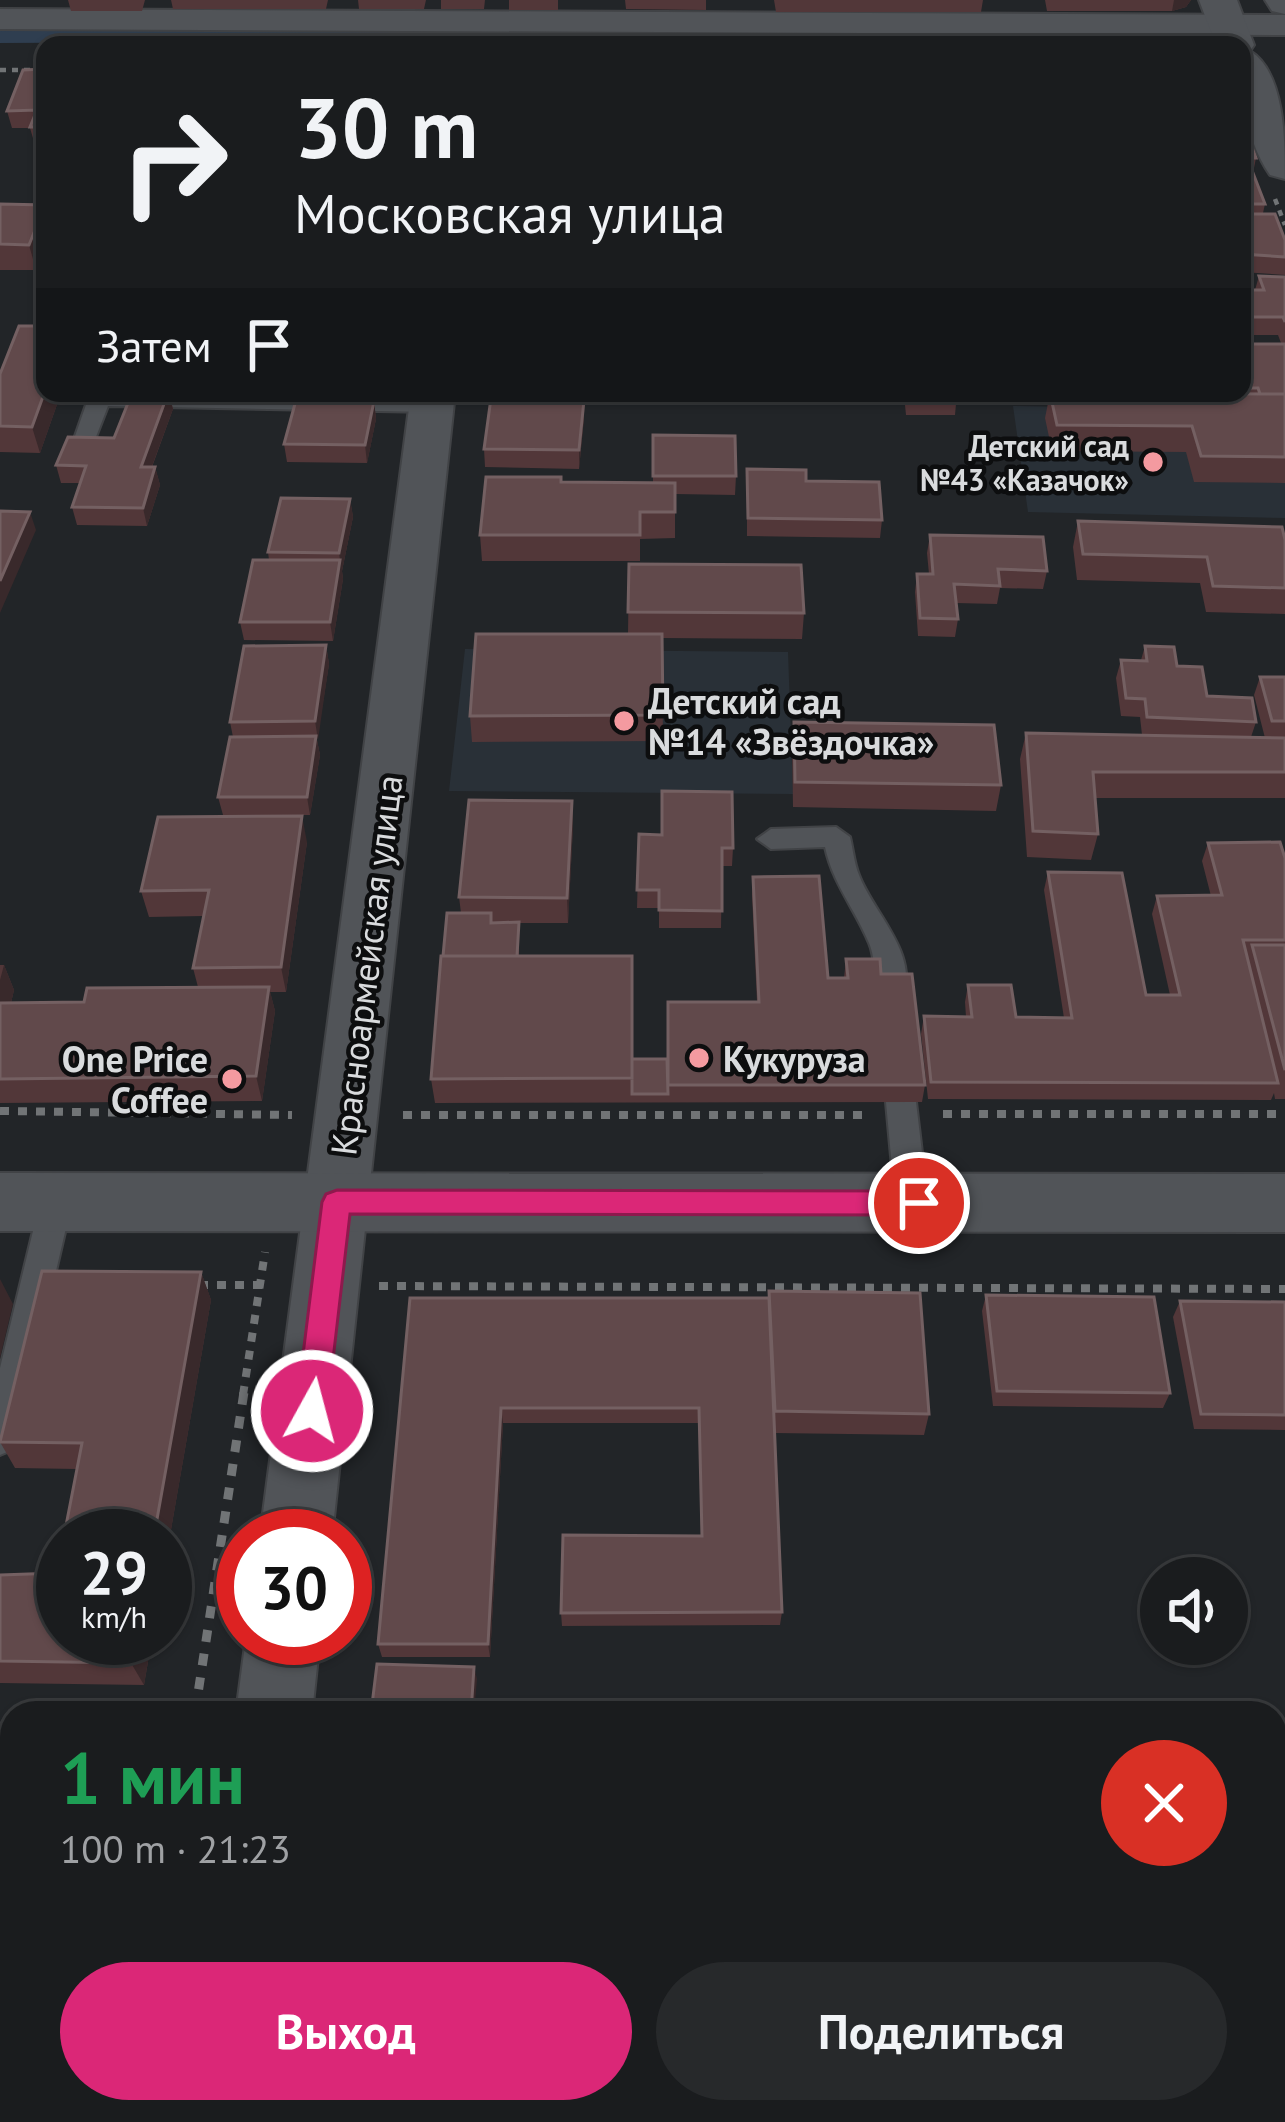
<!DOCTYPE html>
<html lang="ru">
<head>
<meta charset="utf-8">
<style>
	:root { --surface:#1a1c1e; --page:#27292b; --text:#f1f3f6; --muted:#9fa1a4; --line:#383a3c; --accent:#db2777 }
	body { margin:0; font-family:"PT Sans",sans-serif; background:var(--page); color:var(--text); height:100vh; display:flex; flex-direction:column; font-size:45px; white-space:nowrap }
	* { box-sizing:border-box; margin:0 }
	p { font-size:39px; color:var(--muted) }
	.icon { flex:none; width:66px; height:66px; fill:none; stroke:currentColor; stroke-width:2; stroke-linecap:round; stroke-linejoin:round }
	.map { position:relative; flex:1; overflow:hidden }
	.side { position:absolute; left:0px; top:1701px; width:1287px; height:423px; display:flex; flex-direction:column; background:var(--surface); border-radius:36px 36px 0 0; box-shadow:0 3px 9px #0004,0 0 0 3px var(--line) }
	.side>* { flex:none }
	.hud { position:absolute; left:36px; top:36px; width:1215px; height:366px; border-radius:24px; box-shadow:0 3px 9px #0004,0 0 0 3px var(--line); background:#1a1c1e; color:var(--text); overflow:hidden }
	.controls { position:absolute; left:1140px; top:1557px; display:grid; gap:24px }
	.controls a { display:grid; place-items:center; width:108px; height:108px; border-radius:50%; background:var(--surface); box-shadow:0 3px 9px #0004,0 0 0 3px var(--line); font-size:60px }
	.speed { position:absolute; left:36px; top:1509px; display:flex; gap:24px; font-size:60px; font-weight:700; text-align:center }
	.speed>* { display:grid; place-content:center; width:156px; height:156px; border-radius:50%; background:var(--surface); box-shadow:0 3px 9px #0004,0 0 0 3px var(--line); line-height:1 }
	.speed small { font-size:30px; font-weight:400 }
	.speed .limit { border:18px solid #d22; background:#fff; color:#111 }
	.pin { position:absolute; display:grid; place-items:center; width:102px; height:102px; color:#fff; margin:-51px; border:6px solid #fff; border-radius:50%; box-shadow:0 3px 12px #0007 }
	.me { position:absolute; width:132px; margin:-66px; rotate:7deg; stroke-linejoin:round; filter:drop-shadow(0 0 9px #0008) }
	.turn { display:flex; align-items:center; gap:42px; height:252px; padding:0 60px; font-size:54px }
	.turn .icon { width:156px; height:156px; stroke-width:2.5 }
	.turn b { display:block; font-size:84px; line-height:102px }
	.then { display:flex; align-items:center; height:114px; padding:0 60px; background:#0003; gap:24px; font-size:45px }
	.round { display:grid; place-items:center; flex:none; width:126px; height:126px; border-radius:63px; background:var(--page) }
	.summary { display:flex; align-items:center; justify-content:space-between; height:204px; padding:0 60px }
	h1 { font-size:72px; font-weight:600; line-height:90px; color:#1e9e55 }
	.primary-button { display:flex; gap:24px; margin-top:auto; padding:24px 60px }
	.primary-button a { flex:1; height:138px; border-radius:72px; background:var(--accent); color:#fff; font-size:48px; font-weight:600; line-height:138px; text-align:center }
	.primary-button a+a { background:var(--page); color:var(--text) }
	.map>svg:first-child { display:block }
</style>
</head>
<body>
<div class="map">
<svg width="1285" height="2122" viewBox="0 0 1285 2122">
	<rect width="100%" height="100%" fill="#222528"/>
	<path fill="#293037" d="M1013 406 1285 411V518L1028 512Z
		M465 649 788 652 793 794 449 791Z"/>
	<path fill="#2f3e50" d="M493 29 1203 31 1208 43 491 41Z
		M0 30H447L445 41 0 43Z"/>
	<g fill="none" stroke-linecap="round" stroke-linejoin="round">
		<defs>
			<path id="service" d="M97 393 432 398 443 405 432 412 108 406 92 447H76L73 442 88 399Z
				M836 827 850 837C853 849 854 863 859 875 873 913 922 956 901 1000H881C872 982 877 961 869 943 855 909 833 884 825 847L771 849 757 839 771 829Z
				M901 1090 912 1093 916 1102 925 1178 920 1187 909 1191 898 1187 893 1178 886 1102 890 1093Z
				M56 1189 67 1193 72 1202 17 1439 12 1450 0 1455V1368L40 1202 45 1193Z
				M0 1756H12V1794H0Z"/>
			<path id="minor" d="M0 9 1285 15V35L0 29Z
				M411 393H455L332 1536H260Z
				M246 1638H320L312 1713H236Z
				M180 2112H266L265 2122H179Z"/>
			<path id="tertiary" d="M1199 0H1237L1254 45 1250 51C1285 72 1285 142 1285 179L1270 175C1243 135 1242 92 1242 45H1216Z
				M1265 0H1285V14L1272 11Z"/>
			<path id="secondary" d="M0 1173 1285 1174V1232L0 1231Z"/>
		</defs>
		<use href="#service" stroke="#414346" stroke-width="4"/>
		<use href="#minor" stroke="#414346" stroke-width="4"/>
		<use href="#tertiary" stroke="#414346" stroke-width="4"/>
		<use href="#secondary" stroke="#414346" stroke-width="4"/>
		<path stroke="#717476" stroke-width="4.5" stroke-dasharray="6 6" stroke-linecap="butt" d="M0 70H45
			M1275 199 1285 225"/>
		<path stroke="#717476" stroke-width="8" stroke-dasharray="9 9" stroke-linecap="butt" d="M0 1111 292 1115
			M943 1114H1285
			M403 1115H862
			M199 1285H262
			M379 1286 1285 1289
			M243 1395 265 1252"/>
		<path stroke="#717476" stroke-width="9" stroke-dasharray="12 12" stroke-linecap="butt" d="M345 1580 348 1552
			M195 1713 244 1392
			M132 2122 133 2112"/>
		<use href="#service" fill="#515458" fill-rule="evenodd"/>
		<use href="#minor" fill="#515458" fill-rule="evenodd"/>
		<use href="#tertiary" fill="#515458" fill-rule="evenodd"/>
		<use href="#secondary" fill="#515458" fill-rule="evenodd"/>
	</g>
	<path fill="#523739" d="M68 0H145L142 11H71Z
		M171 0H328L326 9H173Z
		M358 0H426L424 9H359Z
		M441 0H485L484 9H441Z
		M509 0H558V10H509Z
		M625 0H706V10L626 9Z
		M774 0H983L981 12H776Z
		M1045 0H1191L1186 7 1172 11H1047Z
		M45 69V145H35L30 128H12L7 111Z
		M1242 134 1256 158 1253 173 1265 204 1263 213H1242Z
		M0 204 45 205 36 270H0Z
		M1242 214 1285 240V275L1242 272Z
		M1259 276 1285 277V343H1281L1278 335H1248L1246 343H1242V290H1255Z
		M1242 344H1285V483L1194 482 1186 452 1052 451 1045 418 1050 393H1242Z
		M0 374 45 393H61L40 453 0 452Z
		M132 393H169L173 409 152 467H155L160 485 147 526 77 525 72 507 80 483H61L56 465 114 438Z
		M884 393H957L955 415H906L905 405 885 404Z
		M374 401 376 419 367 463 287 462 284 444Z
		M584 418 579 469 485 467 484 449Z
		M653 435 736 476 735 495 675 494V538L640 539V561H482L480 535 562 482H653Z
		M747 470 806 481 882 520 880 538 747 536Z
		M350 499 353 517 342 571 343 579 333 641 244 640 240 622 269 560 268 552Z
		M1078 521 1285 540V614L1206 612 1200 583 1077 580 1073 547Z
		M930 535 1047 571 1043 589 1000 588 997 604 956 603 958 619 955 637 918 636 915 592 917 574H929L927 553Z
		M629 564 804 613 802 639 662 638 663 741 472 742 470 716 628 634Z
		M326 645 329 664 317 740 320 755 310 815H223L218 797 233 737 230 722Z
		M1145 646 1177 666 1207 696 1256 722 1251 737 1265 738 1254 695 1260 677H1285V798H1095L1098 834 1091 860 1027 857 1020 759 1026 733 1142 735 1140 717 1121 716 1116 678 1121 660H1141Z
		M794 722 1001 785 996 811 793 807 792 748Z
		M572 801 573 826 568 923H519V956L632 1059H667L757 1002 752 895 753 877 828 978H844L846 959 881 974 925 1085 922 1102 435 1103 431 1079 443 956 461 913 459 897Z
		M639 834 733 848 732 866H722L721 928H659V908H637Z
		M307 842 286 992H270L275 1011 262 1101 0 1103V965H4L14 990 11 1003 84 1002 198 987 193 968 204 916 149 917 141 891Z
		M1208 843 1285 858V1099H1275L1274 1093 1271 1100 928 1099 921 1034 924 1016 966 1017 965 1002 968 985 1016 1017 1064 1018 1044 890 1048 872 1146 995H1170L1152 914 1157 896H1211L1202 861Z
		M201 1272 211 1300 165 1564V1536L77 1469 15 1468 0 1442Z
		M986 1295 1170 1393 1163 1408 993 1406 982 1311Z
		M410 1298 929 1414 924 1435 774 1433 782 1612 780 1625 562 1626 561 1613 701 1536 699 1423H503L490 1657H382L378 1644Z
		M1180 1301 1285 1302V1430L1194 1429 1173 1317Z
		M57 1573 152 1638 144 1685 0 1683V1575Z
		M12 2021V2109H8L0 2104V2085Z
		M540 2112H583L540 2115Z"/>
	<path fill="#39292b" d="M1174 0H1191L1186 7 1172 11Z
		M45 206V247L36 270 29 245Z
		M45 393H61L40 453 32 427Z
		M168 393 173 409 145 485 141 467Z
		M584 400V418L579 469V450Z
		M374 401 376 419 367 463 365 445Z
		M155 467 160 485 147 526 143 508Z
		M350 499 353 517 342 571 343 579 333 641 330 622 340 560 339 553Z
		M30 512 36 530 0 613V581Z
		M326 645 329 664 318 740 315 721Z
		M316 736 320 755 310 815 307 797Z
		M572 801 573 826 568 923 567 898Z
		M302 816 307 842 286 992 281 967Z
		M4 965 14 990 5 1028 0 1017V980Z
		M269 987 275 1011 262 1101 256 1076Z
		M201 1272 211 1300 165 1564V1536H154Z
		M0 1279 13 1304 0 1358Z
		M501 1408 503 1423 490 1657 488 1644Z
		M135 1638H152L144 1685 131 1663Z
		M474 1667 477 1679 474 1713H471Z
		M0 1904 11 1916 0 1988Z
		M501 2112H507V2122H500Z"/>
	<path fill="#61494b" stroke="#746062" stroke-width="3" d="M45 69V127H30L37 110 7 111 23 70Z
		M1242 134H1247L1256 158H1242Z
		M1242 173H1253L1265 204H1242Z
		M0 204 45 205 29 245 0 244Z
		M1242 214H1275L1285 240V257L1242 254Z
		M1259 276 1285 277V322L1283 317H1248L1251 325H1242V290H1264Z
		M19 326H45V391L32 427 0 426V374Z
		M1242 344H1285V394H1260L1258 388H1242Z
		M132 393H168L141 467H155L143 508 72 507 86 466 56 465 68 437 114 438Z
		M908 393H957L958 397 908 396Z
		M1050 393 1285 394V457L1201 456 1192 426 1057 425Z
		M491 398 584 400 579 450 484 449Z
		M296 400 374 401 365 445 284 444Z
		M653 435 735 436 736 476H653Z
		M747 469 806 470V481L879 482 882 520 748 518Z
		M486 477H561V482L675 483V512H640V535H480Z
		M281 498 350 499 339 553 268 552Z
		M0 511 30 512 0 581Z
		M1078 521 1282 527 1285 540V588L1213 586 1207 557 1083 554Z
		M930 535 1043 537 1047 571 998 569 1000 586 954 584 958 619 920 618 917 574H933Z
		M253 560H340L330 622H240Z
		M629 564 801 565 804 613 628 612Z
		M476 634H662L663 715 470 716Z
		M326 645 315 721 230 722 244 646Z
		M1145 646 1174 647 1177 666 1202 667 1207 696 1252 698 1256 722 1147 717 1145 699 1126 698 1121 660 1147 661Z
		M1260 677H1285V721H1272Z
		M794 722 994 725 1001 785 795 782Z
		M1026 733 1285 738V772H1093L1098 834 1033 831Z
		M316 736 307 797H218L230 737Z
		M662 791 732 792 733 848H722V911L659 910V890H637L639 834 662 835Z
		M469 800 572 801 567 898 459 897Z
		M302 816 281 967 193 968 209 890 141 891 158 817Z
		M1280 842 1285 858V940H1243L1278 1083 931 1082 924 1016 972 1017 968 985H1011L1016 1017 1072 1018 1048 872 1122 873 1146 995H1180L1157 896 1222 895 1208 843Z
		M819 876 828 978H848L846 959H880L881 974H912L925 1085H668V1002H759L753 877Z
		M447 913H491V923L519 922 517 956H443Z
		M1252 945H1285V1070Z
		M441 956H632V1078L431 1079Z
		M269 987 256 1076 0 1079V1003L84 1002 87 988Z
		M632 1059H667L668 1094H632Z
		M42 1271 201 1272 154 1536H64L82 1443 0 1442Z
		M769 1291 920 1293 929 1414 775 1411Z
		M986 1295 1154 1297 1170 1393 997 1391Z
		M410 1298H769L782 1612 561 1613 563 1535 702 1536 699 1408H501L488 1644H378Z
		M1180 1301 1285 1302V1415L1201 1414Z
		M63 1541V1638H135L131 1663 0 1661V1575L57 1573Z
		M377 1664 474 1667 471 1713H371Z
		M12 2021V2102H0V2085Z
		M326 2112H501L500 2122H326Z
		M918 2112H1007L1008 2122H919Z"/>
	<path fill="#db2777" stroke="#8e194d" stroke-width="3" d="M337 1190 919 1191 929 1194 934 1203 929 1211 919 1215 350 1214 327 1411 323 1421 312 1425 301 1421 296 1411 322 1202 326 1194Z"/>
	<g fill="#f49aa0" stroke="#0d0e0f" stroke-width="4.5">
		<circle cx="1153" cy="462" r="12"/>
		<circle cx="624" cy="721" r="12"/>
		<circle cx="699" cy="1058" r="12"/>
		<circle cx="232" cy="1079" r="12"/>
	</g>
	<g text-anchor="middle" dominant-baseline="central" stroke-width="9" stroke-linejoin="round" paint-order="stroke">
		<g font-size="30" font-weight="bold" fill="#d9dbdd" stroke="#0d0e0f" text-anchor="end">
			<text x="1129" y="445">Детский сад<tspan x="1129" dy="34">№43 «Казачок»</tspan></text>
		</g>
		<g font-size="36" font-weight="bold" fill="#d9dbdd" stroke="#0d0e0f" text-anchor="start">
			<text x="648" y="700">Детский сад<tspan x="648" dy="41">№14 «Звёздочка»</tspan></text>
			<text x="208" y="1058" text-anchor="end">One Price<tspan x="208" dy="41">Coffee</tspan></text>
			<text x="723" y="1058">Кукуруза</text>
		</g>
		<g font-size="36" fill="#d9dbdd" stroke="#0d0e0f">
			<text transform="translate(366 965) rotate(-83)">Красноармейская улица</text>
		</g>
	</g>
</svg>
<div class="controls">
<a><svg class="icon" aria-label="sound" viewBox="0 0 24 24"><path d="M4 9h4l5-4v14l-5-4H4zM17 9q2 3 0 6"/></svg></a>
</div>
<div class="speed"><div>29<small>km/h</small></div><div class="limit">30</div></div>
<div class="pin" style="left:919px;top:1203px;background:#d93025"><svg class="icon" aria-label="arrive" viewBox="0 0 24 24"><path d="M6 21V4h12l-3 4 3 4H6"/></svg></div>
<svg class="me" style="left:312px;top:1411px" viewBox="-20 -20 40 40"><circle r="17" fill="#db2777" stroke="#fff" stroke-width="3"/><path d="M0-11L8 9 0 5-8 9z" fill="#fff"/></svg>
<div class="hud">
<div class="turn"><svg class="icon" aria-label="right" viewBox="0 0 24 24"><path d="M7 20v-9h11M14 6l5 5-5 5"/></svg><div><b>30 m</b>Московская улица</div></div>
<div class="then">Затем<svg class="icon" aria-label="arrive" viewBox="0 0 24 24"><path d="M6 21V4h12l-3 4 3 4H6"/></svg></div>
</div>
<section class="side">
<div class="summary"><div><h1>1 мин</h1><p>100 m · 21:23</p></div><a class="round" style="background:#d93025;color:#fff"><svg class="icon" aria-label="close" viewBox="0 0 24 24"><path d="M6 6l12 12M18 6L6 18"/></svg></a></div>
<div class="primary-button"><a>Выход</a><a>Поделиться</a></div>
</section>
</div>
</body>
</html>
